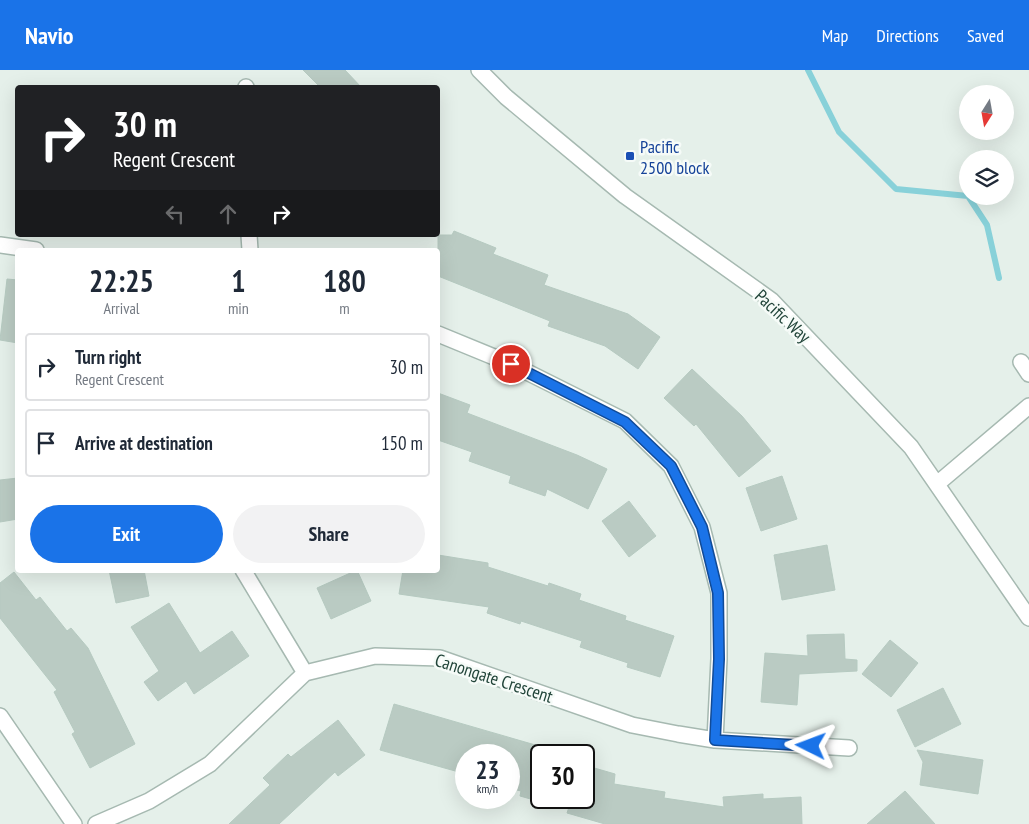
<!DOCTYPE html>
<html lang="en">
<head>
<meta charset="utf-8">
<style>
	:root { --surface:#fff; --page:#f2f2f3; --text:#1f2937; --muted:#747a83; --line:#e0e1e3; --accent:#1a73e8 }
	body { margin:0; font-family:"PT Sans Narrow",sans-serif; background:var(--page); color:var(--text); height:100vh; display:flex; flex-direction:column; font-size:19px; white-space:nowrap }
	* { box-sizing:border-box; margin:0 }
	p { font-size:16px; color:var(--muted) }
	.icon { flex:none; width:28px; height:28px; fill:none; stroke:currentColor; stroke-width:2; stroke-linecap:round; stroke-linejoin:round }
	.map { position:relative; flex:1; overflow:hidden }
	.drawer { position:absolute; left:15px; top:178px; width:425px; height:325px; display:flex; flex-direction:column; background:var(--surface); border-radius:5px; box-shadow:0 5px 20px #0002 }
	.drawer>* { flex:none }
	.hud { position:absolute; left:15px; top:15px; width:425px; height:152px; border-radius:5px; box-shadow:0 5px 20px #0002; background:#202124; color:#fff; overflow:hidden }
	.needle { width:32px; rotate:191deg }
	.fabs { position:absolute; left:959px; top:15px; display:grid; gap:10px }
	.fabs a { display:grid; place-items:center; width:55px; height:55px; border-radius:50%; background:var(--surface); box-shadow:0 5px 20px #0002; font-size:25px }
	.speed { position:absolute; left:455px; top:674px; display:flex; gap:10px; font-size:25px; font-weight:700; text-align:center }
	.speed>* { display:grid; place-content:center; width:65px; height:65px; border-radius:50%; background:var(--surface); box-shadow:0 5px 20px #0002; line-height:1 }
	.speed small { font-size:12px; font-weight:400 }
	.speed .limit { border:2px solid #111; border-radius:8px; background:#fff; color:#111 }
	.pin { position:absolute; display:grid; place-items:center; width:42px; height:42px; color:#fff; margin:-21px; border:2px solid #fff; border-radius:50%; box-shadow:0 1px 5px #0007 }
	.me { position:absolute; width:55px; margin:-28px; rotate:273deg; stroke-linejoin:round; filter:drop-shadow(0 0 4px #0008) }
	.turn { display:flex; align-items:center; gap:18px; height:105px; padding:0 15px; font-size:22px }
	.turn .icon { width:65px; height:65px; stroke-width:2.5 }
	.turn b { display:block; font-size:35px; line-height:42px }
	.lanes { display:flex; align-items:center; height:48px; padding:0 15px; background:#0003; justify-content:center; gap:25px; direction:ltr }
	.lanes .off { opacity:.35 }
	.eta { display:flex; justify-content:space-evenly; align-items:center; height:85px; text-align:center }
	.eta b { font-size:30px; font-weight:700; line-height:35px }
	.button { display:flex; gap:10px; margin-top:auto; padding:10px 15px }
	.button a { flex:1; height:58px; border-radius:30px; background:var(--accent); color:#fff; font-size:20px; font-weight:700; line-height:58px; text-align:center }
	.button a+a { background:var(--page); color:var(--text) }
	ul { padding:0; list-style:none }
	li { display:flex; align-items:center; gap:15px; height:68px; margin:0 10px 8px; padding:0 5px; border:2px solid var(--line); border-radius:5px }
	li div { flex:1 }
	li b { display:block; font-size:19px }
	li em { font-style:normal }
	header { display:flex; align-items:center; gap:30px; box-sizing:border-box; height:70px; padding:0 25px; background:var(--accent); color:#fff }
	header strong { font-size:24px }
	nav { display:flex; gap:28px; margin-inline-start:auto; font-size:18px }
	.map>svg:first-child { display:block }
</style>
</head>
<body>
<header>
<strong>Navio</strong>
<nav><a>Map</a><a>Directions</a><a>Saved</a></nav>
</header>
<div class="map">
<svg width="1029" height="754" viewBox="0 0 1029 754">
	<rect width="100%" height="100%" fill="#e5f0ea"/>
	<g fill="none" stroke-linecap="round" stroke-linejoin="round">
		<path stroke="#88d1d9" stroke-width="6" d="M808 0 839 62 896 119 968 126 987 155 999 208"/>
	</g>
	<path fill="#bacbc3" stroke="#b6cac1" d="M303 0H345L362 18H321Z
		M454 161 496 178 493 184 548 205 544 215 628 244 660 267 638 299 605 276 548 256 550 251 438 206V165H452Z
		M7 209 18 210V273L0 270Z
		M692 299 742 346 771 381 739 407 696 354 694 356 664 328Z
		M438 323 470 335 467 343 577 385 607 399 588 439 547 419 545 426 509 413 511 406 469 391 472 382 438 370Z
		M782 406 797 449 761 461 746 418Z
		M18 408V449L0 452V410Z
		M629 431 656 466 629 487 602 451Z
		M827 475 835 520 782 530 774 485Z
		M438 485 488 493V497L548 516 549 513 581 524 579 530 626 546 625 550 674 566 660 607 627 597 628 593 580 577 582 571 521 551 520 554 487 543 489 537 399 524 403 500H438Z
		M109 500H144L149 526 116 533Z
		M357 500 371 531 331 549 317 518Z
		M14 502 36 530 40 527 67 561 71 558 88 578 135 674 90 698 72 664 75 662 54 622 57 620 0 548V513Z
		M169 533 200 583 232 561 249 586 194 624 186 611 158 631 144 612 159 601 131 557Z
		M844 564 845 589 857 590V601L799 604 797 635 761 632 765 583 808 586 807 565Z
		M890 570 918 593 891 627 862 604Z
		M943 618 961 654 915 677 897 640Z
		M394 634 556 681 555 685H541V732L520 726 521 721 509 718V685H466V704L380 680Z
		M338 650 365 685 338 706 335 702 279 754H229L270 715 263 708 288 684 291 687Z
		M917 680 983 690 978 724 920 715 923 692Z
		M584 695 615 704 614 714 665 722 664 728 724 737 723 727 763 724V729L801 727 802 754H605L567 743 572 728H584Z
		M905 721 935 754H867Z"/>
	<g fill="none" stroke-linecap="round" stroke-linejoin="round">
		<defs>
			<path id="minor" d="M479 0 506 27 625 126 771 230 911 377 1029 548
				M246 17V18
				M249 165 250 180
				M0 175 36 180
				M438 264 511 294 625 351 671 396 702 457 719 523V589L715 670
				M1021 292 1029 304
				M937 414 1029 336
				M243 500 305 603
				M0 646 74 754
				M96 754 149 731 210 694 305 603 375 586 440 588 632 655 678 664 715 670 849 678"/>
		</defs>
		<use href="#minor" stroke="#a6b9b1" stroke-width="18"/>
		<use href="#minor" stroke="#fff" stroke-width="15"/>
	</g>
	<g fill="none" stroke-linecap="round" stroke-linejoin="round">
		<defs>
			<path id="route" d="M511 294 625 352 671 396 702 457 718 523 719 589 715 670 811 676"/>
		</defs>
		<use href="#route" stroke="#114b97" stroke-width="12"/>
		<use href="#route" stroke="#1a73e8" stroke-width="9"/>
	</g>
	<rect fill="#1a4fb4" stroke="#f6fbf8" stroke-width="2" x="625" y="81" width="10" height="10" rx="2.5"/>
	<g text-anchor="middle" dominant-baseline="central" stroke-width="5" stroke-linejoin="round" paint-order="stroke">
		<g font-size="18" fill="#164399" stroke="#f6fbf8" text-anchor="start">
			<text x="640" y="76">Pacific<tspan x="640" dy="21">2500 block</tspan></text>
		</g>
		<g font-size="18" fill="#214439" stroke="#f6fbf8">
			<text transform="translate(783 246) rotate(43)">Pacific Way</text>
			<text transform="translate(494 608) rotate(18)">Canongate Crescent</text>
		</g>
	</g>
</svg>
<div class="fabs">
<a><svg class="needle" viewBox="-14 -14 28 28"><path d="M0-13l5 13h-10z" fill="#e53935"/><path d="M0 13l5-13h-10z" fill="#747a83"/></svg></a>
<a><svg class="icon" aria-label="layers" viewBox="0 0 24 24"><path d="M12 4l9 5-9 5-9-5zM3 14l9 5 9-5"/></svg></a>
</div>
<div class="speed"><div>23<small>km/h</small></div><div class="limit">30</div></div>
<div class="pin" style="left:511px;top:294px;background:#d93025"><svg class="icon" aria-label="arrive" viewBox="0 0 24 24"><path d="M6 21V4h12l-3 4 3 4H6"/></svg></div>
<svg class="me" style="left:811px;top:676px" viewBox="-20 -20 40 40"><path d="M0-17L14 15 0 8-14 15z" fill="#1a73e8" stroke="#fff" stroke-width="4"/></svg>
<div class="hud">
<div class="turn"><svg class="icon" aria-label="right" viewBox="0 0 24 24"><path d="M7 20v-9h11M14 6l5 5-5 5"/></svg><div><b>30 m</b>Regent Crescent</div></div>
<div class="lanes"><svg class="icon off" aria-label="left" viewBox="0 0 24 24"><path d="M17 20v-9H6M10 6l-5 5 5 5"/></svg><svg class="icon off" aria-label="ahead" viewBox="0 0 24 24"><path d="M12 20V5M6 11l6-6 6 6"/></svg><svg class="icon" aria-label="right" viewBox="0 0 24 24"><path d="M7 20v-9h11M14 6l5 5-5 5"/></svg></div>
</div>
<section class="drawer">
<div class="eta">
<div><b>22:25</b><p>Arrival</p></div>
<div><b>1</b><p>min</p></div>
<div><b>180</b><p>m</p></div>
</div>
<ul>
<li><svg class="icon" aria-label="right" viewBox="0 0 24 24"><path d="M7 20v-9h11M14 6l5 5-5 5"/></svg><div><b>Turn right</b><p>Regent Crescent</p></div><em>30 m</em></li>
<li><svg class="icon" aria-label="arrive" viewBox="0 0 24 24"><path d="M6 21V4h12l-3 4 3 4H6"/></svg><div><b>Arrive at destination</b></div><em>150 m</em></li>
</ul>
<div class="button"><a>Exit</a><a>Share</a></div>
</section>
</div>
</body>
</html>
